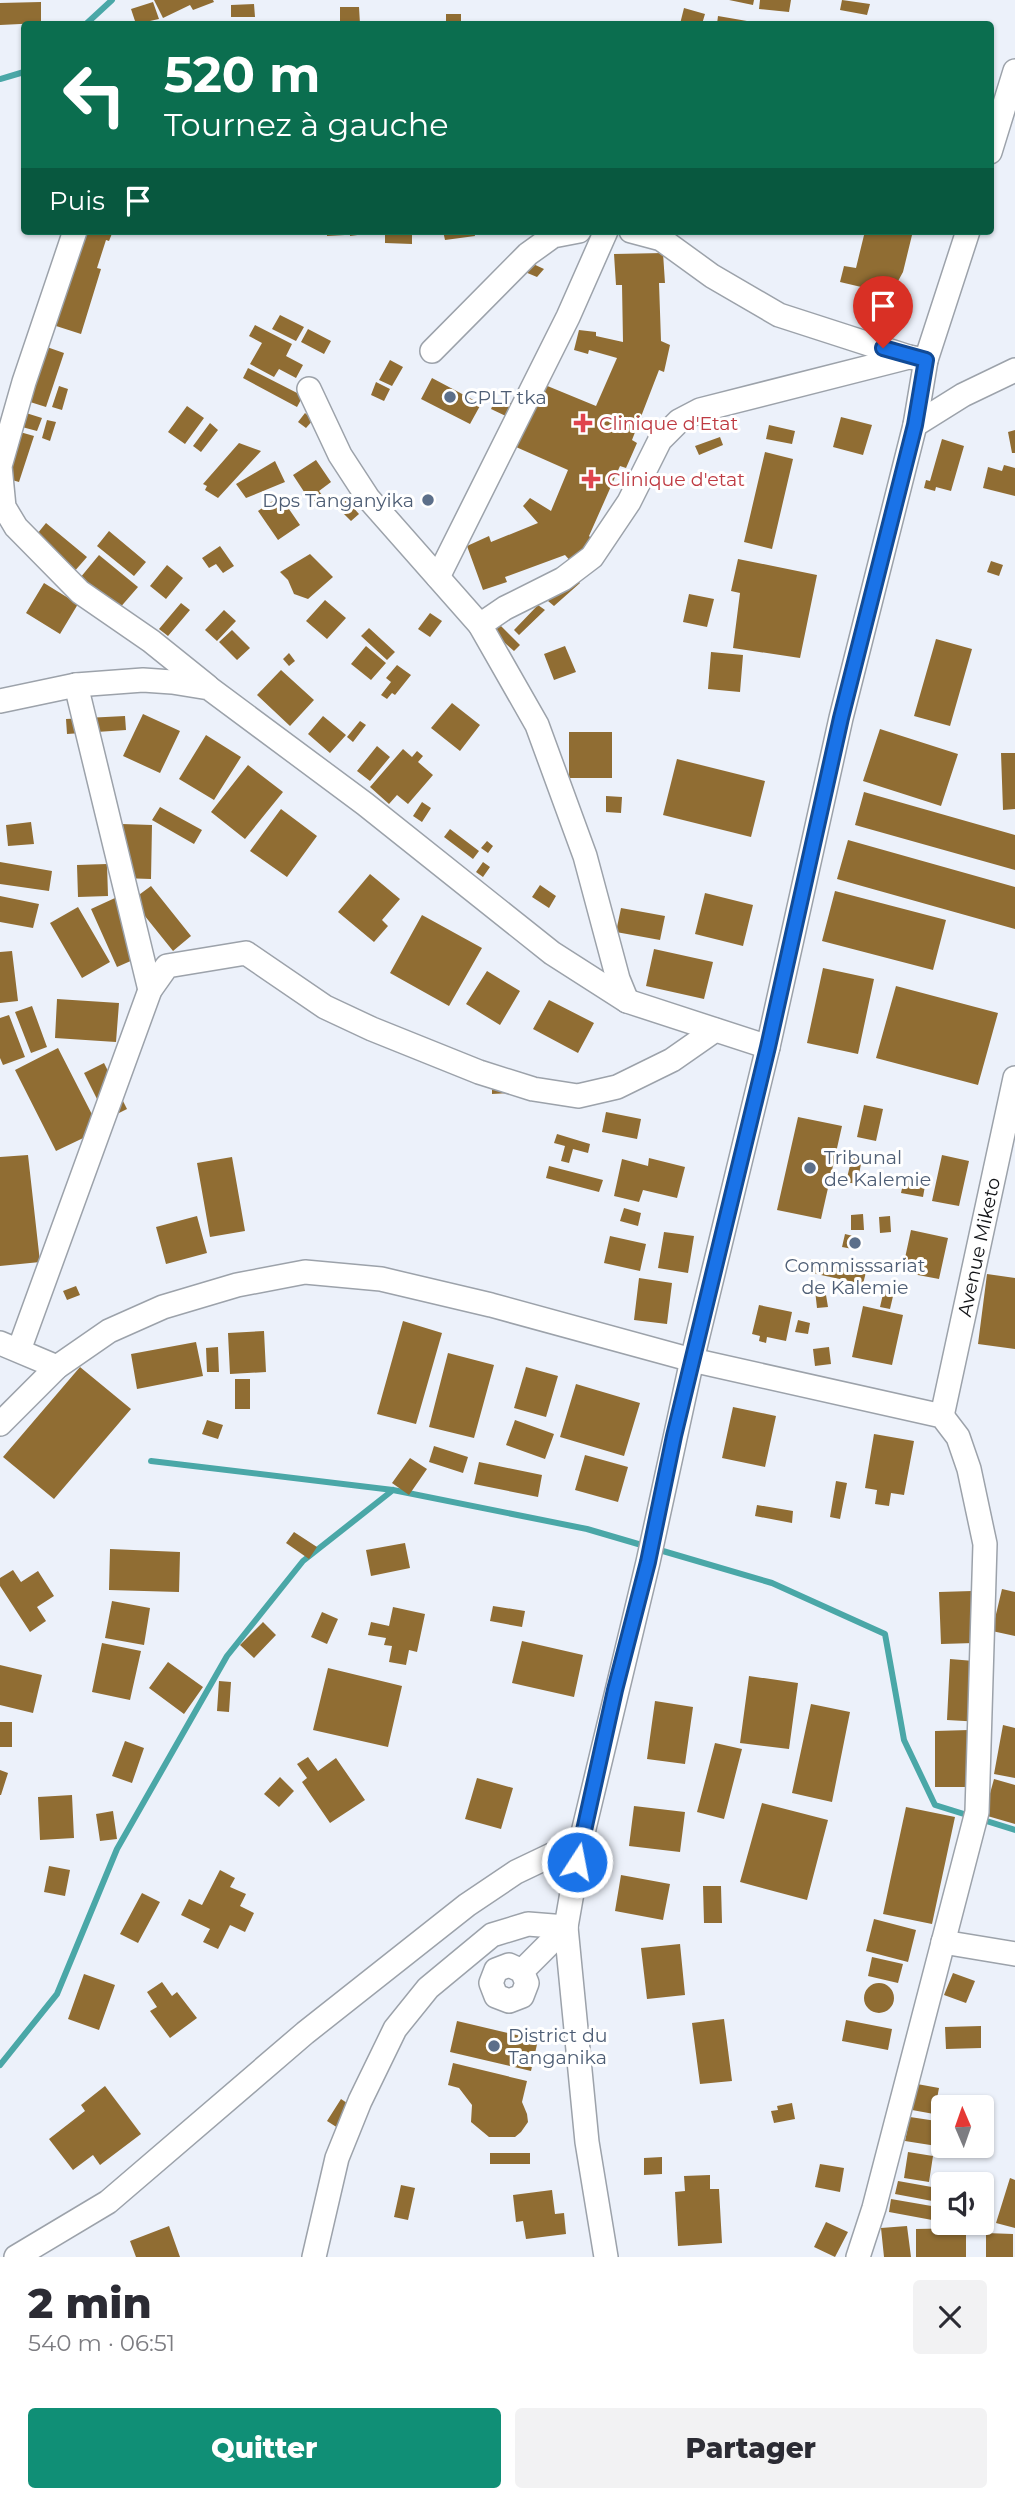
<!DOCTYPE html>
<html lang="fr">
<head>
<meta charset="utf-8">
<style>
	:root { --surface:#fff; --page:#f2f2f3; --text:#2b2b33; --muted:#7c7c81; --accent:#108f76 }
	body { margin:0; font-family:Montserrat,sans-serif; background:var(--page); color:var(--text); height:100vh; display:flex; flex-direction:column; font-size:26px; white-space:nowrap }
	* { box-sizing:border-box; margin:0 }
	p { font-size:23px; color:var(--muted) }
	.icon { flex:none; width:38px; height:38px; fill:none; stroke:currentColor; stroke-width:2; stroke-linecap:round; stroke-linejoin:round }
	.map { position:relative; height:2257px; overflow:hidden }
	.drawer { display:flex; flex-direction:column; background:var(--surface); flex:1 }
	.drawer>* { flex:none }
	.guide { position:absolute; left:21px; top:21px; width:973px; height:214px; border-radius:7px; box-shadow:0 2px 5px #0004; background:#0b6e4f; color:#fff; overflow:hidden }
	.needle { width:46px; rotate:358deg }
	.tools { position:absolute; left:931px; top:2095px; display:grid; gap:14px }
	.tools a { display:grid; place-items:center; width:63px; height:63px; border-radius:7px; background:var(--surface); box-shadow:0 2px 5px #0004; font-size:35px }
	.pin { position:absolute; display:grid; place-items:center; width:60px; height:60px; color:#fff; margin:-72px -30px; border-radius:50% 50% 50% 0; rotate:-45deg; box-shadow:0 0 7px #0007 }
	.pin .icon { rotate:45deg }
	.me { position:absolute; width:77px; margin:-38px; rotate:11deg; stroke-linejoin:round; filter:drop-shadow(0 0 5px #0008) }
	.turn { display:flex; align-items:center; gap:24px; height:147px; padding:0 28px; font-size:32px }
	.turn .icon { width:91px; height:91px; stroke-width:2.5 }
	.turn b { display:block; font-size:49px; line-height:60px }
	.then { display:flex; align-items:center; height:66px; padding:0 28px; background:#0003; gap:14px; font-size:26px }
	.round { display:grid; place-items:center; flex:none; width:74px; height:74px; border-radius:7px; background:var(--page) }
	.overview { display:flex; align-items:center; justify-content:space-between; height:119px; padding:0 28px }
	h1 { font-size:42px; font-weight:800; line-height:52px }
	.cta { display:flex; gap:14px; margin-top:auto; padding:14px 28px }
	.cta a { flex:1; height:80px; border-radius:7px; background:var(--accent); color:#fff; font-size:28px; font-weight:800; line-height:80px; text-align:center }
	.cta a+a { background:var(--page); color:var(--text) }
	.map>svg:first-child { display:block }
</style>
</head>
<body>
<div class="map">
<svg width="1015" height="2257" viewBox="0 0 1015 2257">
	<rect width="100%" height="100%" fill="#ecf1fa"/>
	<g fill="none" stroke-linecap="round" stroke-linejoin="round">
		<path stroke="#4aa7a7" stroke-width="6" d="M86 24 112 0
			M0 79 24 72
			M151 1461 393 1490 587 1529 645 1546
			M656 1549 772 1583 885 1634 904 1740 935 1805 1015 1830
			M0 2065 57 1994 117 1849 227 1656 303 1561 393 1490"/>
	</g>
	<path fill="#906d33" d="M154 0H213L214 2 193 10 190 5 163 18Z
		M729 0H754L753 5Z
		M760 0H791L789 12 759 9Z
		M842 0 870 4 867 15 840 10Z
		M41 2V23L0 25V3Z
		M153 2 159 19 136 24 131 9Z
		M254 4 255 17H231V5Z
		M340 7H359L360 24H340Z
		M684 8 705 14 702 24H680Z
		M446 14H461V24H446Z
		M718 16 747 21 746 24H717Z
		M83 231H113L109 241 106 240 97 268 101 269 81 334 53 325Z
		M327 231H345V235L327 236Z
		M350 231H364L365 234 350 236Z
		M385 231H412V244L385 243Z
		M443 231H474L475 236 445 240Z
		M865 231H913L903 272 897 283 886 289 874 290 840 282 844 266 856 268Z
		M663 253 665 283H659L661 341 670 345 664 372 659 370 632 440 637 443 626 468 620 466 589 536 594 541 573 564 565 555 505 577 507 582 483 590 467 546 489 536 491 542 538 523 523 506 530 498 551 511 568 470 516 447 545 385 596 406 617 358 589 350 588 354 574 350 579 330 596 332V336L623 342 622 285H616L614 254Z
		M529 262 544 269 537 277 525 272Z
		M280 315 304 327 296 341 272 329Z
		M255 325 292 344 286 356 303 365 296 378 279 369 274 377 250 364 262 343 249 336Z
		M308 329 331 341 324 354 301 342Z
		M44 346 64 353 46 407 27 401Z
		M390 360 403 367 392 386 379 380Z
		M248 368 303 396 297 407 243 378Z
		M432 378 481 404 470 424 421 399Z
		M376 382 390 389 384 401 371 395Z
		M59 386 68 389 62 410 52 407Z
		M495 400 503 404 505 400 516 406 510 418 491 409Z
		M187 406 204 418 185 444 168 432Z
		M26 413 42 418 37 431 22 427Z
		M305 413 313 420 306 428 298 422Z
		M841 417 872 425 863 455 833 447Z
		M47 420 56 422 50 441 42 438Z
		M210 423 218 430 201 452 193 446Z
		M769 425 795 431 792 444 766 439Z
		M1015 430V453H1012L1008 432Z
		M20 432 34 436 19 482 5 478Z
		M720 437 723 445 699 455 695 446Z
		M942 439 964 446 951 491 936 487 935 491 924 488 926 480 930 481Z
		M239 443 261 451 218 498 205 490 207 486 203 484Z
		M765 452 793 459 772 549 744 542Z
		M316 460 331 482 319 491 325 499 314 507 293 475Z
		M275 461 285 482 246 498 236 484Z
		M1004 465 1015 468V496L983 488 988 467 1002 471Z
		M280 496 300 525 278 540 258 511Z
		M343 496 359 514 351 521 335 505Z
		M46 523 87 557 73 573 33 539Z
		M109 531 146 562 134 576 97 546Z
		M220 546 234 566 223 573 216 564 209 568 202 558Z
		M310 554 333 577 308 599 294 594 288 580 280 572Z
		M99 555 138 587 118 610 80 578Z
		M738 559 817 575 800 658 733 648 740 593 731 591Z
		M991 561 1003 565 999 576 987 572Z
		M167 565 183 578 166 599 150 586Z
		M575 577 580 583 554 606 548 601Z
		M44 583 78 604 60 634 26 613Z
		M689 594 714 599 707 627 683 622Z
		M325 600 346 618 327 639 306 621Z
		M181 603 190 610 168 636 159 629Z
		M538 605 545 610 519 635 514 630Z
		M224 610 236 621 217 641 205 630Z
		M430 613 442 621 430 637 418 629Z
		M496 621 520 645 514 651 489 629Z
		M369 628 395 652 387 660 361 636Z
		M232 630 250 648 237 660 219 642Z
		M936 639 972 649 950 726 914 716Z
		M366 646 386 663 371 680 351 664Z
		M565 646 576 672 554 680 544 654Z
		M711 652 743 655 740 692 708 689Z
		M289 653 295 661 289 666 283 659Z
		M397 665 411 675 395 695 392 693 387 699 381 695 391 682 386 678Z
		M281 670 314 700 290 726 257 695Z
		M452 703 480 725 460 751 431 728Z
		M143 714 180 731 160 773 123 756Z
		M125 716 126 730 67 734 66 719Z
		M323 716 346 735 330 753 308 734Z
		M360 721 366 725 353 742 347 737Z
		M880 729 958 754 941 806 863 781Z
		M569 732H612V778H569Z
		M206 735 241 757 214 800 179 779Z
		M377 746 390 757 370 781 357 771Z
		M403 749 412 757 417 751 423 756 418 762 433 775 408 804 397 795 389 804 370 787Z
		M1001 753H1015V809L1003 810Z
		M677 759 765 781 751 837 663 815Z
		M248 765 283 792 245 839 211 812Z
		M864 792 1015 835V870L855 825Z
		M606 796 622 797 621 813 606 812Z
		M422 802 431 808 422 822 413 816Z
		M160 807 202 830 194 844 152 820Z
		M281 809 317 836 287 877 250 851Z
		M31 822 34 844 8 846 6 825Z
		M122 824 152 825 151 879 121 878Z
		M450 829 479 851 473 859 444 837Z
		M848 840 1015 887V929L837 879Z
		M487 841 493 846 488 853 481 848Z
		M0 862 52 871 49 891 0 884Z
		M483 862 490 867 483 877 476 872Z
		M107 864 108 896 78 897 77 865Z
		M370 874 400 899 382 920 388 926 374 942 338 912Z
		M540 885 556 896 549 908 532 897Z
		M151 886 191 936 173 951 132 900Z
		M835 891 946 920 933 970 822 941Z
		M705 893 753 905 743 946 695 934Z
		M0 896 39 904 33 928 0 922Z
		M115 898 142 956 117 967 91 909Z
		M78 907 110 962 82 978 50 923Z
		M621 908 665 916 660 940 616 932Z
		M422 915 482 948 449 1006 390 973Z
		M654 949 713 962 704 999 646 986Z
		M12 951 18 1001 0 1003V952Z
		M823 968 874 979 858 1054 807 1043Z
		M487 971 520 991 500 1025 466 1004Z
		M896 986 998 1013 978 1085 876 1058Z
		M57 999 119 1003 116 1042 55 1038Z
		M549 1000 594 1023 578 1053 533 1029Z
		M32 1006 47 1047 31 1053 15 1012Z
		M9 1015 25 1057 3 1065 0 1058V1018Z
		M58 1048 100 1130 56 1151 15 1070Z
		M104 1063 127 1109 107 1119 84 1073Z
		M492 1078 512 1093 492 1094Z
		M864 1105 883 1109 876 1141 857 1137Z
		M606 1112 641 1119 637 1139 602 1132Z
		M798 1117 842 1126 821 1219 777 1210Z
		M557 1134 590 1144 588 1153 573 1149 569 1163 561 1161 565 1146 554 1143Z
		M28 1155 40 1262 0 1266V1157Z
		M942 1155 969 1161 959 1206 932 1201Z
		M232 1157 245 1231 210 1237 197 1163Z
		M852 1157 862 1159 857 1184 846 1182Z
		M649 1158 685 1167 677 1198 643 1190 639 1202 614 1196 622 1159 648 1166Z
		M549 1166 603 1180 599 1192 546 1178Z
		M905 1175 926 1180 923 1197 901 1193Z
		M624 1208 641 1213 638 1226 620 1221Z
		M863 1214 864 1230H851V1215Z
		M197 1216 207 1253 166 1264 156 1227Z
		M890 1216 891 1232 880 1233 879 1217Z
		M911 1230 948 1238 939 1279 902 1272Z
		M664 1232 694 1236 688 1273 658 1268Z
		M845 1234 861 1238 858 1250 842 1247Z
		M610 1236 646 1244 640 1271 604 1263Z
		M810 1259 866 1272 863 1284 807 1272Z
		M987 1274 1015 1278V1349L978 1344Z
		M639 1278 672 1283 667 1324 634 1320Z
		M76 1286 80 1295 67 1300 63 1291Z
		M825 1289 828 1307 817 1308 815 1290Z
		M884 1290 894 1292 890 1309 880 1307Z
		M759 1305 792 1312 786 1341 767 1337 766 1343 759 1341 760 1336 752 1334Z
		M863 1306 903 1315 892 1365 852 1357Z
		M798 1320 810 1323 808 1334 795 1332Z
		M403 1321 442 1333 416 1424 377 1414Z
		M264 1331 266 1372 230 1374 228 1333Z
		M196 1342 203 1376 137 1389 131 1354Z
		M218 1347 219 1372H207L206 1348Z
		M829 1347 831 1364 815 1366 813 1349Z
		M448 1353 494 1365 474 1438 429 1427Z
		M80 1367 131 1409 54 1499 3 1457Z
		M526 1367 558 1376 546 1417 514 1408Z
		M235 1379H250V1409H235Z
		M576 1384 640 1403 624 1456 560 1437Z
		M733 1407 776 1416 765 1467 722 1458Z
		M207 1420 223 1425 218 1439 202 1434Z
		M515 1420 554 1434 545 1459 506 1445Z
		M874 1434 914 1441 904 1495 891 1493 889 1506 875 1504 877 1490 865 1488Z
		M434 1446 468 1457 463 1473 429 1462Z
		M585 1455 628 1467 618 1502 575 1490Z
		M410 1458 427 1469 409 1495 392 1483Z
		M479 1462 542 1475 538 1497 474 1484Z
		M836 1481 847 1483 840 1519 830 1517Z
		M757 1505 793 1511 792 1523 755 1516Z
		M294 1532 317 1547 309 1559 286 1543Z
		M405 1543 410 1568 371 1576 366 1550Z
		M110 1549 180 1552 179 1592 109 1590Z
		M13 1570 21 1582 38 1571 54 1596 37 1607 46 1621 30 1632 0 1586V1578Z
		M1002 1589 1015 1592V1636L992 1631Z
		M972 1591 974 1643 941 1644 939 1592Z
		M112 1601 150 1608 144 1645 105 1638Z
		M493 1606 525 1611 522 1627 490 1621Z
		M393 1607 425 1614 417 1652 409 1650 406 1665 389 1662 392 1646 384 1645 386 1638 368 1635 371 1622 389 1626Z
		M322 1612 338 1619 327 1644 311 1637Z
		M263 1622 276 1635 254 1658 240 1645Z
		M522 1641 583 1655 574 1697 512 1683Z
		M102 1643 141 1651 130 1700 92 1692Z
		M950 1659 986 1662 982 1722 947 1720Z
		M168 1662 203 1687 184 1714 149 1688Z
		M0 1665 42 1675 33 1713 0 1705Z
		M328 1668 402 1686 388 1747 313 1730Z
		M749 1676 798 1683 789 1749 740 1743Z
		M219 1681 231 1682 229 1712 217 1711Z
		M655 1701 693 1707 685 1764 647 1759Z
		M811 1704 850 1712 832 1802 792 1793Z
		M0 1722H12V1747H0Z
		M1003 1725 1015 1728V1778L994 1774Z
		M969 1730 970 1787H935V1731Z
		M125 1741 144 1748 132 1783 112 1776Z
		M715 1743 742 1749 724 1819 697 1812Z
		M308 1757 318 1771 336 1758 365 1800 330 1823 302 1782 307 1778 297 1764Z
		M0 1770 8 1773 1 1795H0Z
		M280 1777 294 1791 279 1807 264 1794Z
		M477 1778 513 1788 501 1829 465 1819Z
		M994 1779 1015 1785V1824L984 1815Z
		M72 1795 74 1838 40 1840 38 1797Z
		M762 1803 828 1820 807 1900 740 1882Z
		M634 1806 685 1812 680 1852 629 1846Z
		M906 1807 955 1817 932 1924 883 1914Z
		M113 1811 117 1839 100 1841 96 1814Z
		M49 1866 70 1870 65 1896 44 1892Z
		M220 1870 235 1878 230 1887 246 1894 240 1906 254 1913 245 1932 230 1925 218 1949 203 1942 210 1929 181 1915 189 1899 202 1905Z
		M621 1875 670 1884 663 1920 615 1911Z
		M703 1886H721L722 1923H704Z
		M142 1893 160 1902 138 1943 120 1934Z
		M874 1919 916 1930 908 1962 866 1951Z
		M680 1944 685 1995 647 1999 641 1948Z
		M872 1957 903 1964 898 1983 868 1976Z
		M953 1973 975 1981 966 2003 944 1995Z
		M84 1974 115 1985 99 2030 68 2019Z
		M162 1982 172 1996 177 1992 197 2018 170 2038 150 2011 157 2007 147 1992Z
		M864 1998a15 15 0 1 1 30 0a15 15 0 1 1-30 0Z
		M724 2019 732 2081 700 2084 692 2023Z
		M846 2020 892 2029 888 2050 842 2041Z
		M457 2021 538 2040 531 2071 450 2052Z
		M981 2026V2048L946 2049 945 2027Z
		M453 2063 527 2081 522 2102 527 2114 528 2122 521 2132 515 2137H489L471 2122 472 2105 459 2088 448 2085Z
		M917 2084 939 2088 934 2114 912 2110Z
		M105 2086 141 2134 100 2165 93 2155 73 2170 49 2139 85 2111 81 2105Z
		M341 2099 353 2107 338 2128 327 2121Z
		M792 2103 795 2119 774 2123 771 2111 778 2110 777 2106Z
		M910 2117 943 2122V2147L905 2141Z
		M908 2152 933 2156 929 2182 904 2178Z
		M490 2153H530V2164H490Z
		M662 2157V2174L644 2175V2158Z
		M820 2164 844 2168 840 2192 815 2187Z
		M710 2175V2189H719L722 2243 678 2246 675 2192 685 2191 684 2176Z
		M1010 2178 1015 2180V2228L996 2223Z
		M898 2181 943 2189V2203L895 2194Z
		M401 2185 415 2188 408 2220 394 2217Z
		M552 2190 555 2214 564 2213 566 2234 526 2239 523 2221 516 2222 513 2195Z
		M891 2199 943 2208V2222L889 2212Z
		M826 2222 848 2232 835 2257 814 2247Z
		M969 2222H982L983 2229 970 2230Z
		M169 2226 180 2257H136L130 2241Z
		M907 2226 911 2257H884L881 2228Z
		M966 2228V2257H916V2229Z
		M986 2233 1013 2234V2257H986Z"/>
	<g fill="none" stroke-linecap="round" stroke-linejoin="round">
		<defs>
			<g id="minor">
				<path d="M990 152 1015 71"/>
				<path d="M75 231 24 382 0 466 4 507 16 527 80 592 151 641 207 686"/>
				<path d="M631 231 661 239 712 276 779 315 909 357"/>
				<path d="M432 351 528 254 553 236 579 231"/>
				<path d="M309 389 340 455 368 498 480 625 537 725 585 856 618 979 627 1001"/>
				<path d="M915 425 963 395 1015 370"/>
				<path d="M438 577 568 317 606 231"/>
				<path d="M480 625 505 608 563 579 592 557 629 502 660 440 679 421 700 410 909 357 926 360"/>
				<path d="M76 685 150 990"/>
				<path d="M0 701 76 685 143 680 172 682 209 688 365 804 552 953 627 1001 768 1047"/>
				<path d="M0 1343 57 1367"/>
				<path d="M19 1350 150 990 167 966 246 953 325 1007 372 1029 479 1072 533 1089 578 1096 617 1087 672 1060 715 1030"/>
				<path id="s1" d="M942 1416 1015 1078"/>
				<path d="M0 1424 57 1367 109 1331 163 1307 237 1285 305 1272 381 1279 491 1305 692 1360 942 1416 958 1437 969 1469 985 1544 977 1812 874 2208 858 2257"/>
				<path d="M943 1942 1015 1954"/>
				<path d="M522 1971 527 1983 522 1996 509 2001 496 1996 491 1983 496 1970 509 1965 522 1971 566 1927"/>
				<path d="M16 2257 108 2202 305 2033 467 1905 516 1872 581 1841"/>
				<path d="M314 2257 337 2158 360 2101 395 2029 428 1988 492 1935 528 1924 566 1927"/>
				<path d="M606 2257 587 2142 566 1927 581 1841 648 1562 692 1360 768 1047 841 718 915 425 926 360 968 231"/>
			</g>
		</defs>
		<use href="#minor" stroke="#9ca2aa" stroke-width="26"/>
		<use href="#minor" stroke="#fff" stroke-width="23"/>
	</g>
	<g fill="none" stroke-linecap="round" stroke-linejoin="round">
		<defs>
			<path id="route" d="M577 1862 615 1690 648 1562 674 1436 768 1047 841 718 915 425 926 360 883 348"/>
		</defs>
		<use href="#route" stroke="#114b97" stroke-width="18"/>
		<use href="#route" stroke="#1a73e8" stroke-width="12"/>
	</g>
	<g fill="#5c6f8a" stroke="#fff" stroke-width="2.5">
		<circle cx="450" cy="397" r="7"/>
		<circle cx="428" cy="500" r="7"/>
		<circle cx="810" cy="1168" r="7"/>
		<circle cx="855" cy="1243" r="7"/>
		<circle cx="494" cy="2046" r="7"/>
	</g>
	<g fill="#e0444e" stroke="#fff" stroke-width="2.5">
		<path d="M579.5 412.5h7v7h7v7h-7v7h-7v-7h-7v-7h7z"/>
		<path d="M587.5 468.5h7v7h7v7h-7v7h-7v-7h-7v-7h7z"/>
	</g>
	<g text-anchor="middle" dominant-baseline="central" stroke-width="6" stroke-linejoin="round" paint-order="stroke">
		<g font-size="19" fill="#4e5e75" stroke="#fff" text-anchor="start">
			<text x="464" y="397">CPLT tka</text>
			<text x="414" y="500" text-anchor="end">Dps Tanganyika</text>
			<text x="824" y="1157">Tribunal<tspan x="824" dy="22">de Kalemie</tspan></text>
			<text x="855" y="1265" text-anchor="middle">Commisssariat<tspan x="855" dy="22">de Kalemie</tspan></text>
			<text x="508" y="2035">District du<tspan x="508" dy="22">Tanganika</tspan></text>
		</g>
		<g font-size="19" fill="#be3a42" stroke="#fff" text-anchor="start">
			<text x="599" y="423">Clinique d'Etat</text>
			<text x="607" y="479">Clinique d'etat</text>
		</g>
		<g font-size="19" fill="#111316" stroke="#fff">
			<text stroke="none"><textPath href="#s1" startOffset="173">Avenue Miketo</textPath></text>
		</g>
	</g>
</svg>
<div class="tools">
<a><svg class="needle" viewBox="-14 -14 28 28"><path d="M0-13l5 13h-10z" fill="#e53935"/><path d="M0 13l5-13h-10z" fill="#7c7c81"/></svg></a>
<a><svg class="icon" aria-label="sound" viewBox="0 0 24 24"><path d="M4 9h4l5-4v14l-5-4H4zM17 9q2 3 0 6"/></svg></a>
</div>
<div class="pin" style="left:883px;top:348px;background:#d93025"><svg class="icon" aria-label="arrive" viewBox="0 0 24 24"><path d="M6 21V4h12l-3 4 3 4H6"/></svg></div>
<svg class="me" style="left:577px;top:1862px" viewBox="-20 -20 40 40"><circle r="17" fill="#1a73e8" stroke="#fff" stroke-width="3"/><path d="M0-11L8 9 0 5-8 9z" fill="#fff"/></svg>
<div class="guide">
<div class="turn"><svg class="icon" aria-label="left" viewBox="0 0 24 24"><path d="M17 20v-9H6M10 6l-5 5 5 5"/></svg><div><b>520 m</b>Tournez à gauche</div></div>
<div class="then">Puis<svg class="icon" aria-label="arrive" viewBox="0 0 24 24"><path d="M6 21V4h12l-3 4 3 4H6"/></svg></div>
</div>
</div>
<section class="drawer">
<div class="overview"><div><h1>2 min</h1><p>540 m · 06:51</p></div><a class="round"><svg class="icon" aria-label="close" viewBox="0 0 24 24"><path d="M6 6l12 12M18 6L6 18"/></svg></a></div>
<div class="cta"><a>Quitter</a><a>Partager</a></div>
</section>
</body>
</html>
